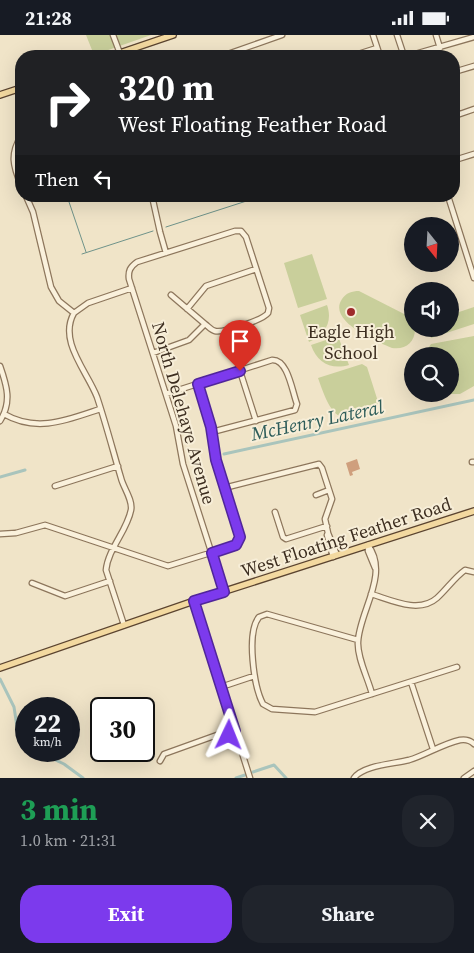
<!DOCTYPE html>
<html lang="en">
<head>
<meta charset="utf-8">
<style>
	:root { --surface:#171b24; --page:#20242c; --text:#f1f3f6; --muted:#9ea1a6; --accent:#7c3aed }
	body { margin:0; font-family:"Source Serif 4",serif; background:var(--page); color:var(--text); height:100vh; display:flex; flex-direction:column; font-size:19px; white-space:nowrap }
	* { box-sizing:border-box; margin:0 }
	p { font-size:16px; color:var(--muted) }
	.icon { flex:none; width:28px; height:28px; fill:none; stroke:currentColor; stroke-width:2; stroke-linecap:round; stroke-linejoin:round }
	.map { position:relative; height:743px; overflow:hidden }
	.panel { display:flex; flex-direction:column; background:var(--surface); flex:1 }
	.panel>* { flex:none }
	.banner { position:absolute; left:15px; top:15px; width:445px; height:152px; border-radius:20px; box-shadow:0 5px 20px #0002; background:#202124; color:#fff; overflow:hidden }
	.needle { width:32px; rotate:162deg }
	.buttons { position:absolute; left:404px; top:182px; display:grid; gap:10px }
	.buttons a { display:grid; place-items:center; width:55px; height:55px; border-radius:50%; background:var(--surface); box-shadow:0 5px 20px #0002; font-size:25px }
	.speed { position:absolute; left:15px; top:662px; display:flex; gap:10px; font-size:25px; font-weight:700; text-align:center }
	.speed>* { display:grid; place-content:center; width:65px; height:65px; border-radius:50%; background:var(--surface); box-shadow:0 5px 20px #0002; line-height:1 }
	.speed small { font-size:12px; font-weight:400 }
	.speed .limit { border:2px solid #111; border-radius:8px; background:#fff; color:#111 }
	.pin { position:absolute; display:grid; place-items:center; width:42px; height:42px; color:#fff; margin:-51px -21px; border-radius:50% 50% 50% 0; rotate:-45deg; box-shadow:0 0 5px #0007 }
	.pin .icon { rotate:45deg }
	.me { position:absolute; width:55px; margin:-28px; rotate:2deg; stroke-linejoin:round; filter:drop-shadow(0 0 4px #0008) }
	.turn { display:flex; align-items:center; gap:18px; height:105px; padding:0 20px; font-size:22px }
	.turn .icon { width:65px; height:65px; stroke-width:2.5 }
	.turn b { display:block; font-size:35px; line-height:42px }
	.then { display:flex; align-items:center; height:48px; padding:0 20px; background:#0003; gap:10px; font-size:19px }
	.round { display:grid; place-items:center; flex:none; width:52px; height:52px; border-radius:20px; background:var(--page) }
	.summary { display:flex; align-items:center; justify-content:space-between; height:85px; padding:0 20px }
	h1 { font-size:30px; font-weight:700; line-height:38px; color:#1e9e55 }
	.primary-button { display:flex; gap:10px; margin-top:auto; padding:10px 20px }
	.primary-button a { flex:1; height:58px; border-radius:20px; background:var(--accent); color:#fff; font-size:20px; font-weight:700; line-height:58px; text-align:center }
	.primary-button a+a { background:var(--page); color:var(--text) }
	.status { display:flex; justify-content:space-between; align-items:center; height:35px; padding:0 25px; background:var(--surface); direction:ltr }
	.status svg { height:14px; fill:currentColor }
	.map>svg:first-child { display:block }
</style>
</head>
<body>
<div class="status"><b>21:28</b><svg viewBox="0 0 49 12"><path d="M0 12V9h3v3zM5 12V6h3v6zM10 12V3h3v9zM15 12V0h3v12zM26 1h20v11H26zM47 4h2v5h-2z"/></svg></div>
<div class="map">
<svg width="474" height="743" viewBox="0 0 474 743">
	<rect width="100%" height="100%" fill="#f0e4c8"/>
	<path fill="#c9cf9b" d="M86 0H151L94 20Z
		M312 219 327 264 298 273 284 228Z
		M359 256 412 283V294H415C415 308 405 315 392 313 376 306 327 286 342 264 346 258 352 256 359 256Z
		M327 270C333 287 325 300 309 307L300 280Z
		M474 272V289L431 303 428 294H450V280Z
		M338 301 349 330C331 335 317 328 311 310Z
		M474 301V351L460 359H447H450V321H430L427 315 431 309Z
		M362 329 367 332 381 376C338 392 332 383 318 343Z"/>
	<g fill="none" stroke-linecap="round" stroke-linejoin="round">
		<path stroke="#6f938a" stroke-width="1" d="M67 161 86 217
			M166 192 262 161
			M82 219 153 196"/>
		<path stroke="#a9c4bc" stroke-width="3" d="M224 419 474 365
			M0 442 25 435
			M0 644 14 672 18 698 26 709
			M37 716 64 729 83 743
			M253 737 274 730 286 743
			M236 743 245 740"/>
	</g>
	<path fill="#cf9f7d" d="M357 424 360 434 352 437 353 440 350 441 346 428Z"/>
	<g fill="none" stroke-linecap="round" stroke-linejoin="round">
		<defs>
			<path id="minor" d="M113 0 121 21
				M373 0 380 21
				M397 0 404 21
				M436 0 440 13
				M222 21 282 0
				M352 21 377 13
				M408 21 474 2
				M454 37 474 31
				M21 63 19 65 21 71
				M454 77 460 79 474 74
				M21 101C10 119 13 131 21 150
				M454 129 458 124 474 119
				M26 161 33 177 51 252 59 266 74 278C58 306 87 336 97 362 106 389 113 416 121 443 123 452 133 465 131 475 127 496 108 514 106 535L124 590
				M152 161 160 197 166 218
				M448 161 474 243
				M171 260 205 289
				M187 274 206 251 256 234
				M74 278 88 268 132 253
				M153 318 189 305 205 289C208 291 211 295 215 296 223 298 263 285 268 278L269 273 246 202 241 196H235L137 227C130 232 128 236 129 244L176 391 183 429 224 557
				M0 331C7 351 12 367 0 386
				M240 336 256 386
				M166 359 272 325C288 324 292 356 297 369L295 375 212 397
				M4 379C37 398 67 385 100 374
				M472 427H474
				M55 451 118 431
				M224 453 319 429 322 433 332 464 325 484 328 498
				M316 460 329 455
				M275 477 283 502 286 504 327 491
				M0 499 16 498 45 490 168 531 236 510 239 507 240 502 216 425 210 386 198 349
				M333 522 327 500 328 498 337 520
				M32 548 65 561 110 546
				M371 559C391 565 419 579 437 563 447 554 454 543 465 535L474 537
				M194 566 250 743
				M358 605 267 579 259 582C246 598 254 652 263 669L272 674 315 677 457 632
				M411 647 433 714
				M221 652 254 641
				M372 659C368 643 357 623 358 607 359 577 390 539 368 510V516L375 533
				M160 726 164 719 228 696 230 698 218 703 215 702
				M354 743C363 730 394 729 409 725 426 720 442 709 460 705 466 704 470 705 474 709
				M464 743 474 736"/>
			<path id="major" d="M111 21 173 0
				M0 60 21 53
				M0 633 194 566 474 476"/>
		</defs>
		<use href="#minor" stroke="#8d765c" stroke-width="7"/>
		<use href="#major" stroke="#5b4430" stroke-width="8"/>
		<use href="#minor" stroke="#faf1dc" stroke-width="4.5"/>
		<use href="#major" stroke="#f3d9a0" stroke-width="5.5"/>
	</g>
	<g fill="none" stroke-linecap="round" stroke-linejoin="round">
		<defs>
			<path id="route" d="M229 700 235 696 194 566 224 557 212 518 236 510 240 502 216 425 211 392 198 349 240 336"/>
		</defs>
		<use href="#route" stroke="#51269a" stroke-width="12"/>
		<use href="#route" stroke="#7c3aed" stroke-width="9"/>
	</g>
	<circle fill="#9e2a2b" stroke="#f7eed8" stroke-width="2" cx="351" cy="277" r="5"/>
	<g text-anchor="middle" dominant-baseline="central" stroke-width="4" stroke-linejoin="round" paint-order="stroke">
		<g font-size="18" fill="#3d2e20" stroke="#f7eed8">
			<text x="351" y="296">Eagle High<tspan x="351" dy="21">School</tspan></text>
		</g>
		<g font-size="18" fill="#3d2e20" stroke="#f7eed8">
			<text transform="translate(184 378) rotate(74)">North Delehaye Avenue</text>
			<text transform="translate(346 502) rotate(-18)">West Floating Feather Road</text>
		</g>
		<g font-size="19" font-style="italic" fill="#2f5d5a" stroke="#f7eed8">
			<text transform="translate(317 385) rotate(-12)">McHenry Lateral</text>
		</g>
	</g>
</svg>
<div class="buttons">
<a><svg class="needle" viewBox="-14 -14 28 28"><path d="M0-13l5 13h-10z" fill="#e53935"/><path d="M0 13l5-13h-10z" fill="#9ea1a6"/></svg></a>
<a><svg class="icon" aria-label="sound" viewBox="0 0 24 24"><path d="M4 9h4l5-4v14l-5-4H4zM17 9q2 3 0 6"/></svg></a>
<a><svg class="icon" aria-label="search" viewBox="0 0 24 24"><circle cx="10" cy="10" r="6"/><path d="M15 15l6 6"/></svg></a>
</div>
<div class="speed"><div>22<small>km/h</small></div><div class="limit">30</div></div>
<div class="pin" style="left:240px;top:336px;background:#d93025"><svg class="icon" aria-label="arrive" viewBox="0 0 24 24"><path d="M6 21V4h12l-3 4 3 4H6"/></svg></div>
<svg class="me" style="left:229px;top:700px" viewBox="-20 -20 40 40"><path d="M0-17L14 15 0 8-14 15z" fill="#7c3aed" stroke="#fff" stroke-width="4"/></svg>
<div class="banner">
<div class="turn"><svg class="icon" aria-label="right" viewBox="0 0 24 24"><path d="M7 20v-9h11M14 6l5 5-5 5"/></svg><div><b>320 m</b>West Floating Feather Road</div></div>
<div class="then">Then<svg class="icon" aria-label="left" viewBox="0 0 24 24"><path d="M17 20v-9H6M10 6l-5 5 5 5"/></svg></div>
</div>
</div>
<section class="panel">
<div class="summary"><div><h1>3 min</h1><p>1.0 km · 21:31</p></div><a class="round"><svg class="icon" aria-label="close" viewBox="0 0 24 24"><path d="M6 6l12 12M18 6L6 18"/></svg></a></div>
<div class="primary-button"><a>Exit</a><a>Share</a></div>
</section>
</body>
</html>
